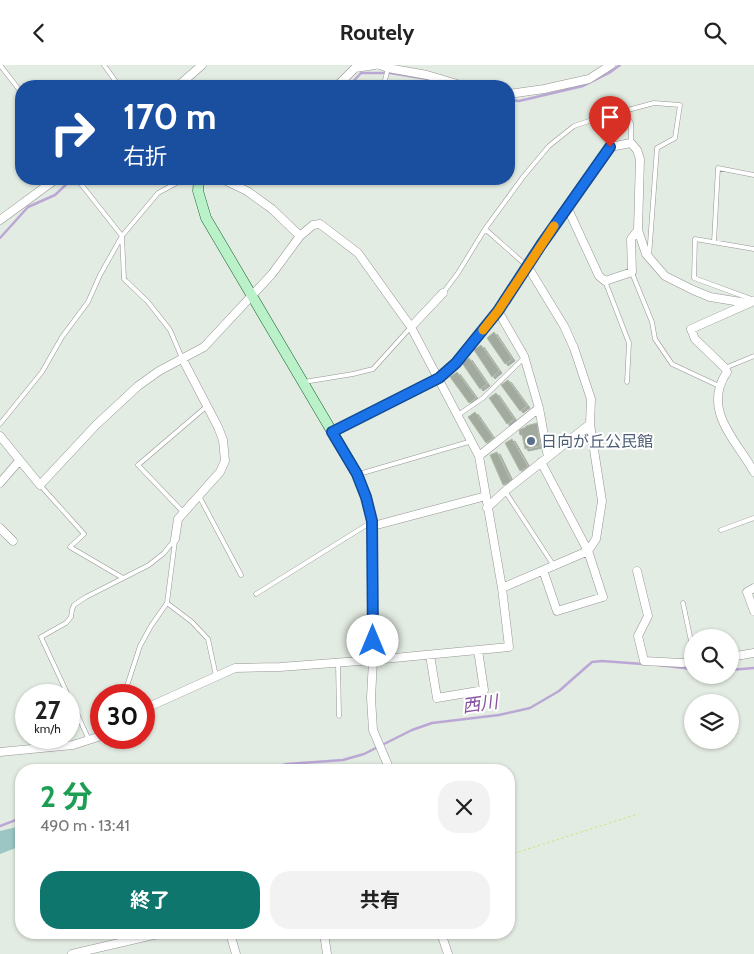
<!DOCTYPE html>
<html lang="ja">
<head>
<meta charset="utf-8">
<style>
	:root { --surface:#fff; --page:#f2f2f2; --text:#222; --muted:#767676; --accent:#0f766e }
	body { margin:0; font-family:Cabin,"Noto Sans JP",sans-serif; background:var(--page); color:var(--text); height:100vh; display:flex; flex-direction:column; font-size:19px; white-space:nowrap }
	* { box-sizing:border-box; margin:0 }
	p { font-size:16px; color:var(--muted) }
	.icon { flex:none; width:28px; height:28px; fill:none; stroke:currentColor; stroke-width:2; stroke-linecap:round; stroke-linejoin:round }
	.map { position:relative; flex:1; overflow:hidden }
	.details { position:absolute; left:15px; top:699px; width:500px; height:175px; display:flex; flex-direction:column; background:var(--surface); border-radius:20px; box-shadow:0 1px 4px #0004 }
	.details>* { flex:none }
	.guide { position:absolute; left:15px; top:15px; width:500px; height:105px; border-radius:20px; box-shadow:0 1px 4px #0004; background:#1a4fa0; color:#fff; overflow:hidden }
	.controls { position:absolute; left:684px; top:564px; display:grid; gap:10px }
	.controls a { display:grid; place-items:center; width:55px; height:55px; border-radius:50%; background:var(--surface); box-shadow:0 1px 4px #0004; font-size:25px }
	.speed { position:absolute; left:15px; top:619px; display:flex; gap:10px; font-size:25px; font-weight:700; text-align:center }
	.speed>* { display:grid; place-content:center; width:65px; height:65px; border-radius:50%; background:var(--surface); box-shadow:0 1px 4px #0004; line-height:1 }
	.speed small { font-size:12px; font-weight:400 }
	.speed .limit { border:8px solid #d22; background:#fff; color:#111 }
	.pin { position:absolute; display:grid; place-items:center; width:42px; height:42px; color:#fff; margin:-51px -21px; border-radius:50% 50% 50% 0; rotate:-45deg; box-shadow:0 0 5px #0007 }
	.pin .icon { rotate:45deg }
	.me { position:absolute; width:55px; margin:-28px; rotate:0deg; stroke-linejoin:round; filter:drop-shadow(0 0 4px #0008) }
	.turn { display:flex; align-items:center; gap:18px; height:105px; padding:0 25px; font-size:22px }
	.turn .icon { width:65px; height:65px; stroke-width:2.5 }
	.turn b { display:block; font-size:35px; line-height:42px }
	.round { display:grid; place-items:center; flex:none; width:52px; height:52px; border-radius:20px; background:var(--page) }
	.head { display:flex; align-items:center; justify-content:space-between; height:85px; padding:0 25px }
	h1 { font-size:30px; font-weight:700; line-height:38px; color:#1e9e55 }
	.action { display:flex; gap:10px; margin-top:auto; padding:10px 25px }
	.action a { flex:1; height:58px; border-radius:20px; background:var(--accent); color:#fff; font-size:20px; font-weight:700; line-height:58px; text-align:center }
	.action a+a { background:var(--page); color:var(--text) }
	header { display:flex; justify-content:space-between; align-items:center; height:65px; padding:0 25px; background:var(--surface); font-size:22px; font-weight:700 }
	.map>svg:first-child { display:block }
</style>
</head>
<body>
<header><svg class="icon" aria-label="back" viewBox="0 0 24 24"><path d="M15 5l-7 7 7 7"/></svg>Routely<svg class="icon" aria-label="search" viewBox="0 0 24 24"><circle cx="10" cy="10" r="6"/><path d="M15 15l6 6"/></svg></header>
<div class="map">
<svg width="754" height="889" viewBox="0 0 754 889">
	<defs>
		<filter id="shadow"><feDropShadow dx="3" dy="2" stdDeviation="0" flood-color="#0004"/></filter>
	</defs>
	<rect width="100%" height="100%" fill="#e3ece2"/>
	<path fill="#9bc6c3" d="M21 761V781L0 789V766Z"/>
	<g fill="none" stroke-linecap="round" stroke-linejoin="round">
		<path stroke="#bba7d5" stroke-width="2.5" d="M349 21 361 8H390L427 14
			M509 35 519 36 583 21 609 8 620 0
			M0 173 28 142 55 130 72 114
			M658 600 692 604
			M730 605 754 603
			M262 705 287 699 343 695 364 689 412 665 432 658 499 650 530 643 559 626 592 597 602 596 643 599
			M0 761 21 753"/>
	</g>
	<path fill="#a2a99e" stroke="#aebba6" filter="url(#shadow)" d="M494 267 512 294 505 299 487 273Z
		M481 280 499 306 492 312 474 285Z
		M469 293 487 319 480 324 462 298Z
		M457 307 476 333 469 338 450 312Z
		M508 315 527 341 520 346 501 320Z
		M496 328 514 354 507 359 489 333Z
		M475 347 493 373 486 378 468 352Z
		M537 358 540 381 525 384 522 370H520L519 365 526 362V361Z
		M512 374 528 402 520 406 505 378Z
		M497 387 511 416 503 420 490 390Z"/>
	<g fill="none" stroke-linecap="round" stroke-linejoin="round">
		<defs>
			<path id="lane" d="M0 0 21 27
				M104 0 119 21
				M388 3 385 15 390 21
				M624 46 654 38 680 40 675 73 657 83 649 192
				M77 114 122 171 124 214 148 237 170 265 182 293
				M485 164 527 201
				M714 177 718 103 754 110
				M754 184 695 174 694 213 754 235
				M632 208 652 257 655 274 672 299 719 321
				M605 216 629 278 627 317
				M443 228 458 208 485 164 523 112 549 81 574 61 610 49 624 46 631 58V78
				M725 303 754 291
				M304 317 353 309 373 304 411 262
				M458 350 483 333 524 293
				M0 359 42 307 62 272 88 237 100 210 122 171 158 128 184 114
				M359 409 472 376
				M40 420 84 469 70 482 123 513
				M505 426 554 501
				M199 431 241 510
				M184 448 138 400 207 341
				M721 465 754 453
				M256 529 373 456
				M167 538 192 557 208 574 216 611
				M683 538 692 581
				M338 598 339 651
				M68 630 41 572 66 558 71 552 72 545 74 540 86 532 149 500 164 488 175 474
				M124 630 140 581 151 561 167 538 175 476
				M69 631 89 675"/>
			<path id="street" d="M380 0 388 3 427 10 464 21
				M178 21 202 0
				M334 21 340 18 355 3 375 0
				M509 29 544 24 589 14 611 0
				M567 142 599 211 605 216 632 207 631 174 638 165
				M0 155 56 114
				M754 236 691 264 695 274 725 303 727 307C701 345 737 376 754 407
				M498 246 524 291 539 343 548 392
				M411 262 443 228
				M331 367 439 313 455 298 498 246 541 180 610 82 631 78 637 85 640 94 638 165 646 189 665 211 693 225 710 232 747 238
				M0 371 40 420 96 360 138 321 159 306 204 282 272 209 300 171 272 144 247 126 222 114
				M479 391 539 343
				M541 397 588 486 603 532 557 546 543 505
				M357 409 366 432 373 461V595L371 633 373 665 390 705
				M0 418 19 396
				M487 443 505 426 590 359
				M373 461 486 431
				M0 463 13 476
				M175 474 178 454 220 407 225 396 223 375 218 362 182 293
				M637 506 648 551 638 571 644 596 682 598 692 597
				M502 523 588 486 596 474 602 436 590 359 591 334 574 283 564 261 528 202
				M754 523 747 527 754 546
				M430 590 437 633 484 625 478 585
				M730 592 754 588
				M144 644 235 603 280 602 373 595 509 582 502 523 479 391 411 262 358 188 320 159 313 160 300 171
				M0 687 73 680 101 671
				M230 868 236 889
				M324 868 327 889
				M441 868 448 889
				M72 889 162 868"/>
			<path id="secondary" d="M199 114 198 126 206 153 357 409"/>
		</defs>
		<use href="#lane" stroke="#959595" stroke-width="5"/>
		<use href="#street" stroke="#959595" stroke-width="9"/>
		<use href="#secondary" stroke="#11642b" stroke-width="11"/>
		<path stroke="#c5e976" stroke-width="1" stroke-dasharray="2.5 2.5" stroke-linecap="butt" d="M509 790 638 749"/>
		<use href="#lane" stroke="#fff" stroke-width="4"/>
		<use href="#street" stroke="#fff" stroke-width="8"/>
		<use href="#secondary" stroke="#bbf1c9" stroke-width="10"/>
	</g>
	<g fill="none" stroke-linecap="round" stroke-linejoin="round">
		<defs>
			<path id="route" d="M373 576 372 456 366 432 357 409 332 367 439 313 456 298 498 246 541 180 610 82"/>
		</defs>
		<use href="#route" stroke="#114b97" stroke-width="12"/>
		<use href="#route" stroke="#1a73e8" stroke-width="9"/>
		<path stroke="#f59e0b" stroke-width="9" d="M483 265 498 246 554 161"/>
	</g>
	<circle fill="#5c6f8a" stroke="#fff" stroke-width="2" cx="531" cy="376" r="5"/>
	<g text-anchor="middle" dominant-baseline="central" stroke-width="4" stroke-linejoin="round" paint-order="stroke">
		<g font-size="16" fill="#4e5e75" stroke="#fff" text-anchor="start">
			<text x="541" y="376">日向が丘公民館</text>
		</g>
		<g font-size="18" font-style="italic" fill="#89549f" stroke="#fff">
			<text transform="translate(480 639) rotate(-8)">西川</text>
		</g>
	</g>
</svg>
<div class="controls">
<a><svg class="icon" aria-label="search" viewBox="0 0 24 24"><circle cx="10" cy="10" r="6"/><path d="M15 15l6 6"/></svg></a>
<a><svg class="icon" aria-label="layers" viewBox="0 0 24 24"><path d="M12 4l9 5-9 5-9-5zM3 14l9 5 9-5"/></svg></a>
</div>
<div class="speed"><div>27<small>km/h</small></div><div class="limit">30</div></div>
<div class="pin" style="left:610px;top:82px;background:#d93025"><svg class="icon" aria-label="arrive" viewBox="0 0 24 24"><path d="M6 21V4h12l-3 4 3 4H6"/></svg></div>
<svg class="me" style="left:373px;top:576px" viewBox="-20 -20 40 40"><circle r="19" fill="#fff"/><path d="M0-13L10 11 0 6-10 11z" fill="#1a73e8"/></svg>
<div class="guide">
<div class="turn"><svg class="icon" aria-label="right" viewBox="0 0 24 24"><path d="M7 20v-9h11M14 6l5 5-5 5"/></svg><div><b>170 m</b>右折</div></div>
</div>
<section class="details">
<div class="head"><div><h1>2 分</h1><p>490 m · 13:41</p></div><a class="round"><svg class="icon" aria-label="close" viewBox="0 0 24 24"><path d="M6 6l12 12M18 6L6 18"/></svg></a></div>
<div class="action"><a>終了</a><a>共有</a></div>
</section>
</div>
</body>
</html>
